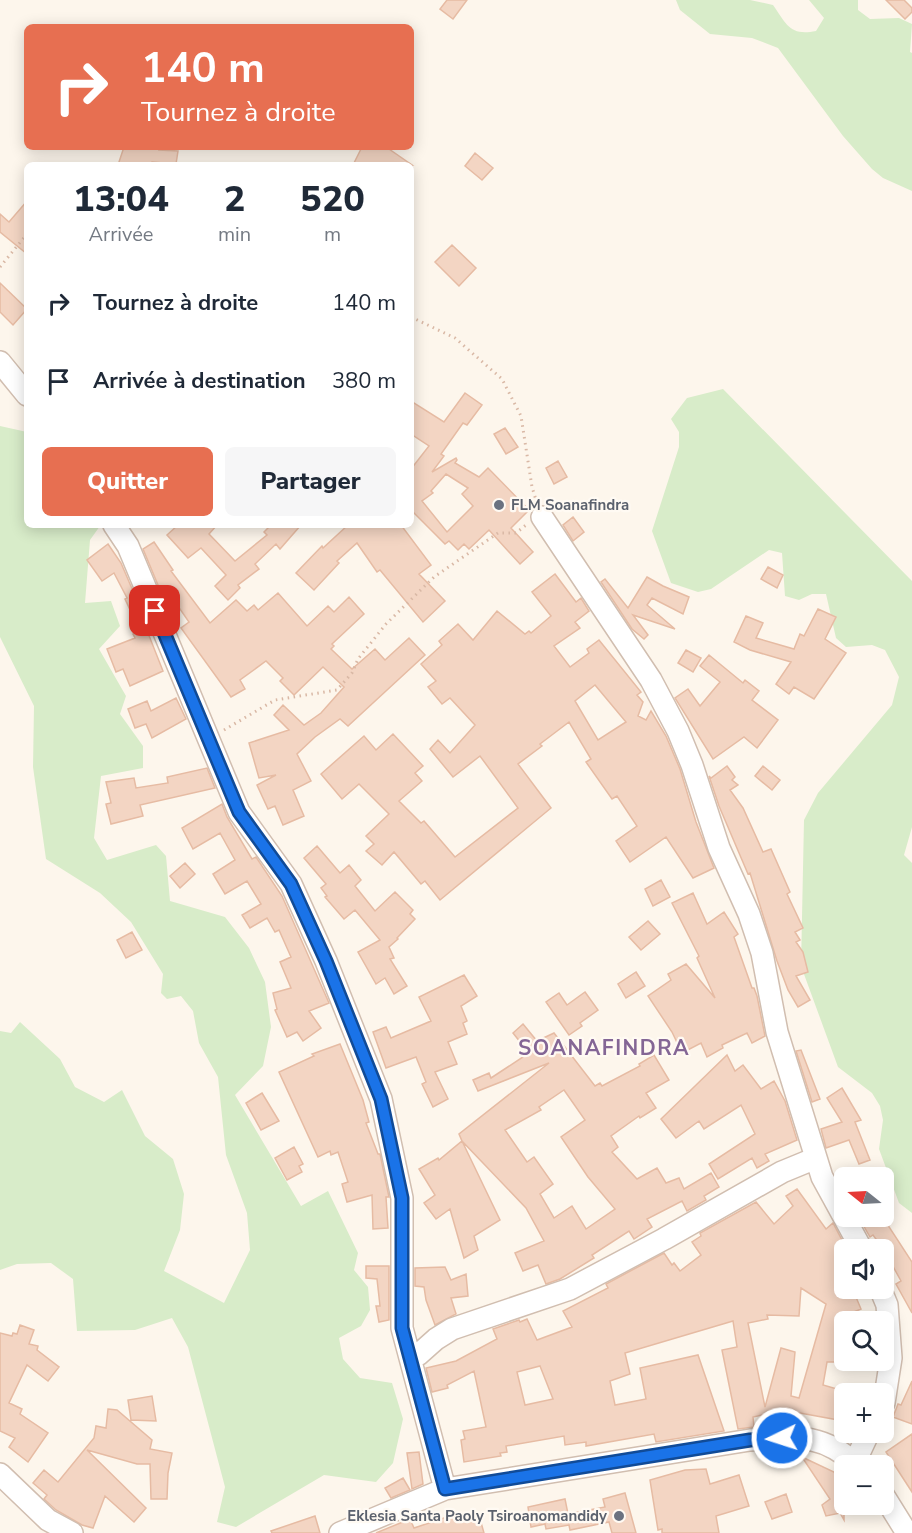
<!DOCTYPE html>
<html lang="fr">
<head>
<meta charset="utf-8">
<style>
	:root { --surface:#fff; --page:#f6f6f7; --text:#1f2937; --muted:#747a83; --accent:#e76f51 }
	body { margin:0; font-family:"Nunito Sans",sans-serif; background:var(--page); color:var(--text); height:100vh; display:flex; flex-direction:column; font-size:22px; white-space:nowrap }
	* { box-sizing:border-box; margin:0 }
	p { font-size:20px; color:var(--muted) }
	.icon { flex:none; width:33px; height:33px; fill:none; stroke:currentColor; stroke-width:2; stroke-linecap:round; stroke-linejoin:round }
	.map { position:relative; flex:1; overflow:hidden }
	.drawer { position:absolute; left:24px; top:162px; width:390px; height:366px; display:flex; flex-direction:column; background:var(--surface); border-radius:9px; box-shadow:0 3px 15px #0003 }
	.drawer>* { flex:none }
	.top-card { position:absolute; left:24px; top:24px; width:390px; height:126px; border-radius:9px; box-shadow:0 3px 15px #0003; background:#e76f51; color:#fff; overflow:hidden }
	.needle { width:39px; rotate:288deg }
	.fabs { position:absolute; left:834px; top:1167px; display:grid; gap:12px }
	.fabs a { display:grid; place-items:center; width:60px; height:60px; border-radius:9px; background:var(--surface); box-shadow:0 3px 15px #0003; font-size:30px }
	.pin { position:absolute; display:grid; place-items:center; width:51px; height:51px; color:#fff; margin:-26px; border-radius:12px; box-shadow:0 3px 9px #0006 }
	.me { position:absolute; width:66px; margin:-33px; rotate:266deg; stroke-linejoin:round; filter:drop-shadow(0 0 4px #0008) }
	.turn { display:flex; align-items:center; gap:21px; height:126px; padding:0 18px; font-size:27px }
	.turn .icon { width:78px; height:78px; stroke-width:2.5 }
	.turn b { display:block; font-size:42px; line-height:51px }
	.eta { display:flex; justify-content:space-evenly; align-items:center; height:102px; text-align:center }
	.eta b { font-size:36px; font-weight:800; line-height:42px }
	.primary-button { display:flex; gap:12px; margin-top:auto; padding:12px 18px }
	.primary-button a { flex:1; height:69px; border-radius:9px; background:var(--accent); color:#fff; font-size:24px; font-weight:800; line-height:69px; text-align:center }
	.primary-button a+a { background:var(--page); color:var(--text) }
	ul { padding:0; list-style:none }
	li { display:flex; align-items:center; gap:18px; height:78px; padding:0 18px }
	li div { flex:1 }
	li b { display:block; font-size:22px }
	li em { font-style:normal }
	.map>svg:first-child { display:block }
</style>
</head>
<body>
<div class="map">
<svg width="912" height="1533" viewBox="0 0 912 1533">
	<rect width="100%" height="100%" fill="#fdf6ec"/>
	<path fill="#d8ecc9" d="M676 0H750L773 5C787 25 790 36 816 31L824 18 809 0H858V10L870 19 899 18 912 24 910 52 912 53V191L883 178 872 169 843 136 778 48 752 38 710 34 680 10Z
		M723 389 912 581V827L904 855 912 863V1213L899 1203 879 1149 883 1120 880 1106 872 1093 838 1067 801 966 804 820 818 793 892 705 899 677 885 650 872 645 846 647 836 638 826 594H812L799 600 785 596 782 553 769 550 711 589 698 592 671 583 652 531 679 447V432L671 419 687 398Z
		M0 426 27 432V525L100 526 90 540 85 603 111 601 120 626 99 649 126 696 120 714 143 746V768L101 776 94 838 107 860 156 845 166 856 170 901 225 917 249 948 265 982 271 1027 263 1066 235 1095 301 1206 328 1191 358 1253 354 1270 368 1287 370 1310 361 1326 339 1338 343 1359 360 1378 392 1383 403 1419 393 1463 376 1482 324 1475 236 1527 217 1522 225 1487 188 1347 172 1318 135 1330 77 1331 73 1279 51 1263 17 1264 0 1270V1031L11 1033 20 1022 60 1059 75 1087 104 1102 122 1090 145 1136 173 1159 184 1194 180 1230 164 1271 224 1303 250 1250 247 1213 226 1155 218 1077 199 1043 193 1011 181 996 167 999 161 993 163 974 131 922 100 893 46 859 33 767 34 706 0 637Z"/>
	<path fill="#f3d5c3" stroke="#e6bba3" stroke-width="1.5" fill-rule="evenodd" d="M447 0H467L453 19 440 9Z
		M886 0H904L912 8V12L905 19Z
		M124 147H160L159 150 178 151 176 164 152 162 151 165H118Z
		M362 147H386L412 165H353Z
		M475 153 493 168 482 180 465 166Z
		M27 201V254L0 232V214L9 222Z
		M452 245 476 268 459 286 435 262Z
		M0 283 27 309 13 325 0 312Z
		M465 393 482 405 467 425 463 423 441 454 444 456 432 472 456 458 457 460 455 463 479 477 488 468 529 510 511 528 533 552 520 564 489 530 469 549 464 544 458 550 449 541 445 544 411 510V469L429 446 411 434V401L444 422ZM446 474 468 488 462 494 473 506 447 532 422 501 433 493 431 491Z
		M505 428 518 447 506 454 494 434Z
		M558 461 567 477 554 484 546 468Z
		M573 517 584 532 573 541 563 525Z
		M178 525H217L209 534 235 561 267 535 264 532 271 525H301L280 549 276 544 255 564 259 569 238 585 240 588 228 600 215 586 226 575 201 548 188 558 167 535Z
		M348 525H401L431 565 419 574 445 601 423 622 380 570 377 572 357 543 337 561 339 563 314 590 296 573 322 546 323 548Z
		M154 542 173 570 171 571 210 623 236 600 247 611 254 605 258 610 278 593 307 626 328 606 334 612 349 597 364 614 332 644 334 646 331 649 352 669 375 649 385 660 409 638 425 655 348 726 340 719 315 737 297 754 311 781 293 790 304 816 283 825 275 806 268 809 257 785 276 775 259 778 249 743 289 730 274 715 283 705 304 725 321 713 344 687 323 667 294 695 280 681 283 678 266 661 240 680 245 689 231 697 181 628 189 622 169 593 163 597 143 549Z
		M108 544 121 563 142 612 133 616 125 599 127 598 114 573 102 581 87 560Z
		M768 567 783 575 777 588 761 579Z
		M555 574 576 602 581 598 589 611 575 622 580 628 554 646 570 667 589 653 587 649 599 640 641 692 637 695 643 702 638 716 646 720 651 711 666 736 680 769 696 822 714 868 693 878 666 837 630 862 616 841 637 826 617 796 612 799 586 762 591 759 569 722 540 744 542 746 518 764 551 808 440 900 425 881 421 884 394 852 382 865 366 851 374 844 366 836 389 814 359 784 342 799 321 774 364 736 376 750 393 734 423 766 415 773 422 781 399 801 421 823 424 821 455 857 518 808 480 756 453 777 430 749 438 740 450 753 475 725 450 698 442 704 428 687 436 681 421 664 442 645 439 641 458 624 473 640 497 611 525 634 529 631 531 633 551 616 532 592ZM595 685 626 722 598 740 575 701Z
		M647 577 663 586 689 597 683 614 652 598 647 605 675 629 633 615 648 635 644 639 632 629 601 582 605 579 628 608Z
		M818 609 836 617 825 639 846 653 814 699 794 687 789 694 776 684 791 662 750 650 734 642 746 616 763 623 756 638 794 649 800 634 804 636Z
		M146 628 163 671 130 686 123 669 116 672 107 649 135 638 133 634Z
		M686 650 701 658 693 672 678 663Z
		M709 655 743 683 745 680 759 691 752 700 778 720 757 748 744 737 713 759 675 698 688 689 700 706 720 682 700 666Z
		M176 698 186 719 152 738 146 724 135 728 128 709 147 701 151 711Z
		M727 766 735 777 732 780 738 785 730 790 743 808 763 852 771 849 790 892 787 894 803 928 795 932 800 940 796 942 803 952 808 972 796 976 810 1000 798 1007 788 990 777 961 750 873 748 874 719 806 709 776 711 778Z
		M763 766 780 780 772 790 755 776Z
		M207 768 215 788 140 805 143 816 111 824 106 804 111 803 106 782 134 778 136 788 168 783 167 777Z
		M222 804 227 817 252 859 256 857 282 896 329 1003 309 1011 321 1028 303 1041 297 1032 287 1037 275 1010 277 1009 273 993 291 988 280 962 291 957 279 930 275 932 267 918 250 928 242 915 261 904 247 881 225 894 213 874 235 860 220 833 193 849 182 828Z
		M317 846 340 873 349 865 361 880 355 886 375 911 395 892 413 910 410 914 415 919 397 938 398 939 389 947 394 958 390 959 407 986 394 994 385 978 376 984 358 952 380 940 355 910 344 919 325 897 327 896 321 888 326 884 304 858Z
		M185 863 195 874 180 888 170 876Z
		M661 880 670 897 653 906 645 889Z
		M693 893 707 924 724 912 738 934 734 937 752 988H754L757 996 765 1036 752 1043 747 1033 722 1045 723 1048 707 1057 701 1043 682 1053 672 1032 648 996 671 980 668 974 686 964 715 998 697 958 699 956 672 903Z
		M648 921 660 934 641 950 629 937Z
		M132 932 142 950 126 958 117 940Z
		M636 972 645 986 626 998 618 984Z
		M464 975 477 996 461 1006 467 1021 463 1023 467 1034 448 1042 457 1064 435 1072 448 1099 433 1107 422 1084 426 1082 416 1057 386 1068 373 1032 386 1027 391 1038 431 1021 419 997Z
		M585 992 598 1010 580 1023 582 1026 569 1035 546 1002 559 993 567 1005Z
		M523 1024 537 1041 554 1033 595 1086 600 1083 602 1086 640 1066 639 1064 654 1055 669 1080 646 1093 656 1108 640 1118 639 1116 611 1136 618 1147 612 1152 637 1179 657 1168 666 1183 679 1178 684 1189 711 1173 719 1187 704 1196 706 1200 687 1211 682 1201 647 1219 652 1227 634 1239 629 1231 592 1255 594 1258 560 1279 546 1284 538 1265 523 1271 515 1253 544 1241 526 1208 462 1141 459 1134 549 1063 478 1091 473 1080 489 1073 491 1078 529 1053 513 1033ZM564 1090 585 1120 561 1137 588 1177 615 1209 586 1229 572 1206 554 1218 540 1194 553 1184 534 1157 527 1162 505 1130 541 1110 539 1107Z
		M340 1044 363 1100 369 1122 366 1123 378 1154H380L389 1197H386L388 1228 373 1229 372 1195 347 1202 342 1184 348 1182 338 1152 331 1155 330 1151 318 1157 279 1072 314 1056 312 1054Z
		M801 1050 820 1099 812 1102 796 1051Z
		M727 1055 735 1071 743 1065 761 1089 774 1081 785 1101 797 1140 765 1154 769 1161 757 1168 752 1158 718 1179 709 1164 755 1134 741 1105 704 1129 699 1121 676 1138 661 1119Z
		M842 1088 861 1120 855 1122 870 1160 859 1164 849 1140 826 1148 821 1129 842 1122 827 1098Z
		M262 1093 279 1121 261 1130 246 1103Z
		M462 1141 500 1220 474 1236 478 1250 464 1258 450 1209 436 1219 424 1203 435 1195 419 1169 438 1158 439 1160Z
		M294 1147 303 1164 299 1166 302 1172 287 1180 275 1158Z
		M797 1189 826 1229 833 1223 843 1242 836 1246 844 1271V1294L853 1290 861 1309 844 1316V1334L838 1362H827L823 1385 844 1391V1421L800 1413 766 1414 753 1417 754 1427 738 1429 722 1350 737 1347 733 1321 625 1353 630 1374 610 1381 615 1405 646 1399 640 1368 698 1355 724 1431 656 1442 654 1434 586 1446V1442L565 1445 564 1436 506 1446 507 1452 500 1453 501 1456 464 1462 461 1440 465 1439 463 1431 486 1427 474 1371 447 1385 448 1388 432 1392 426 1368 456 1361 497 1339 493 1329 519 1320 520 1322 527 1319 537 1340 572 1327 563 1311 608 1288 606 1284 664 1253 672 1265 674 1263 680 1271 701 1255 692 1242 701 1236 700 1233 756 1202 774 1224 793 1206 786 1196ZM801 1288 826 1304 799 1398 791 1396 795 1352 781 1348 765 1407 748 1323 768 1319 767 1315 799 1316ZM540 1366 553 1399 525 1405 517 1372Z
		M858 1216H882L912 1262V1313L896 1284 901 1281 884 1250 873 1235 870 1237Z
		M366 1266H389V1320L379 1322 376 1306H380L377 1279 366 1278Z
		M445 1267 451 1280 466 1274 468 1296 451 1298 456 1314 435 1325 426 1300 424 1287 415 1286V1268Z
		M20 1325 34 1330 29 1344 38 1346 37 1350 59 1367 48 1381 27 1365 9 1403 22 1409 20 1414 48 1433 28 1462 9 1447 15 1438 0 1431V1333L12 1336 13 1333 17 1334Z
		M912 1381V1424L893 1417 898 1404 901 1405Z
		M152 1396 156 1421 131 1420 128 1400Z
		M108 1409 117 1410 152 1440 150 1449 172 1453 168 1473 167 1499H151L150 1464H137L87 1450 146 1508 134 1522 105 1496 93 1528 82 1525 56 1510 44 1499 47 1495 33 1483 44 1470 58 1482 94 1438 96 1426 106 1428Z
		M912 1434V1492L886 1452Z
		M419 1452 423 1484 412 1489 407 1453Z
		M802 1457 834 1472 844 1486V1520L840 1513 826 1516 822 1505 830 1499Z
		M706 1469 710 1484 739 1475 749 1506 716 1516 719 1533H662V1529L658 1530 650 1480 685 1470Z
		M403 1478 410 1490 391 1498 385 1488Z
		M625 1493 636 1533H612L609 1522 570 1530 569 1525 546 1529 545 1524 531 1527 528 1507 565 1499 568 1514 605 1507 603 1499Z
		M786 1494 792 1512 772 1519 765 1502Z
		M478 1512 484 1533H376L410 1519 414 1528 459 1513 460 1518Z
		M315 1516 320 1533H272L271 1531Z"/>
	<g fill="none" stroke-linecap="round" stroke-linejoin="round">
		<defs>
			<path id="minor" d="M0 362 27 395
				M542 517 651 680 678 731 692 765 719 848 749 914 762 953 777 1032 822 1177 862 1250
				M114 525 128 546 239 812 291 884 326 961 381 1099 402 1198V1328L445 1489
				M880 1288 887 1305 891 1358 884 1403
				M418 1355 436 1339 452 1329 570 1289 664 1239 782 1172 816 1158
				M855 1462 869 1432
				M0 1474 48 1520 72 1533
				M884 1496 907 1533
				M340 1533 445 1489 750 1440C795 1437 822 1432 858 1466"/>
		</defs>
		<use href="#minor" stroke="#d1beb0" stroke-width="24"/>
		<path stroke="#d9b8a5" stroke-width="3" stroke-dasharray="1.5 4.5" stroke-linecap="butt" d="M0 267 27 234
			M411 317 455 338 502 379 521 416 532 487 536 500
			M224 730 275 700 337 690 352 673 358 659 386 624 434 577 498 533H516L526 525"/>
		<use href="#minor" stroke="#fff" stroke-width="21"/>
	</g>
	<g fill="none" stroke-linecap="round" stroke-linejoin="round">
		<defs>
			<path id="route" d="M155 611 239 812 291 884 326 961 381 1099 402 1198V1328L445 1489 750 1440 782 1438"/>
		</defs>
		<use href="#route" stroke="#114b97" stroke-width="15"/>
		<use href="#route" stroke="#1a73e8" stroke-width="10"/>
	</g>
	<g fill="#6b7280" stroke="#fffaf3" stroke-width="2">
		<circle cx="499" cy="505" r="6"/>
		<circle cx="619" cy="1516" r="6"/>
	</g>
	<g text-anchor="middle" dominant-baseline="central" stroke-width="4.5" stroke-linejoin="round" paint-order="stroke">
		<g font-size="15" font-weight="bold" fill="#5b616d" stroke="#fffaf3" text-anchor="start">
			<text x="511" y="505">FLM Soanafindra</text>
			<text x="607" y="1516" text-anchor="end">Eklesia Santa Paoly Tsiroanomandidy</text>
		</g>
		<g font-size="21" font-weight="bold" letter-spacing="1.5" fill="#846695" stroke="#fffaf3">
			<text x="604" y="1048">SOANAFINDRA</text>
		</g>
	</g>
</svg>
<div class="fabs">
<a><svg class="needle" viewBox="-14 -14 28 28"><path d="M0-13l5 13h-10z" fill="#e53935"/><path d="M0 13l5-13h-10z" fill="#747a83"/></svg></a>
<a><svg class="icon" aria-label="sound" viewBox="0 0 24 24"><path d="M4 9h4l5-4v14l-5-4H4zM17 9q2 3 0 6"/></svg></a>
<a><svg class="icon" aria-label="search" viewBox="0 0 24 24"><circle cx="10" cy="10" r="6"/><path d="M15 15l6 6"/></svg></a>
<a>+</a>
<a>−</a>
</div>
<div class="pin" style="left:155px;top:611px;background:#d93025"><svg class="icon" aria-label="arrive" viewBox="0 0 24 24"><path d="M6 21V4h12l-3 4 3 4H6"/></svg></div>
<svg class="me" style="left:782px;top:1438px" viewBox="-20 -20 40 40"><circle r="17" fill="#1a73e8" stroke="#fff" stroke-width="3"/><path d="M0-11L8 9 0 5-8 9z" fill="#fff"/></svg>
<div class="top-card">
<div class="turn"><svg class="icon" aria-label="right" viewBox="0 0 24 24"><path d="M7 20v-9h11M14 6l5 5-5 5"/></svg><div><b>140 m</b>Tournez à droite</div></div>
</div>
<section class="drawer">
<div class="eta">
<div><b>13:04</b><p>Arrivée</p></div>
<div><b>2</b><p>min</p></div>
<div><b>520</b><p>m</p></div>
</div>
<ul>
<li><svg class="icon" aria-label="right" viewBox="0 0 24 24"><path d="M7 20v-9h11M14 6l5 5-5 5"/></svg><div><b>Tournez à droite</b></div><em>140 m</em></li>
<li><svg class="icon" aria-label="arrive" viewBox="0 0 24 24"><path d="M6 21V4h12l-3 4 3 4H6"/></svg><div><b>Arrivée à destination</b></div><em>380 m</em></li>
</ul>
<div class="primary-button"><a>Quitter</a><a>Partager</a></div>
</section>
</div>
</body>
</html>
